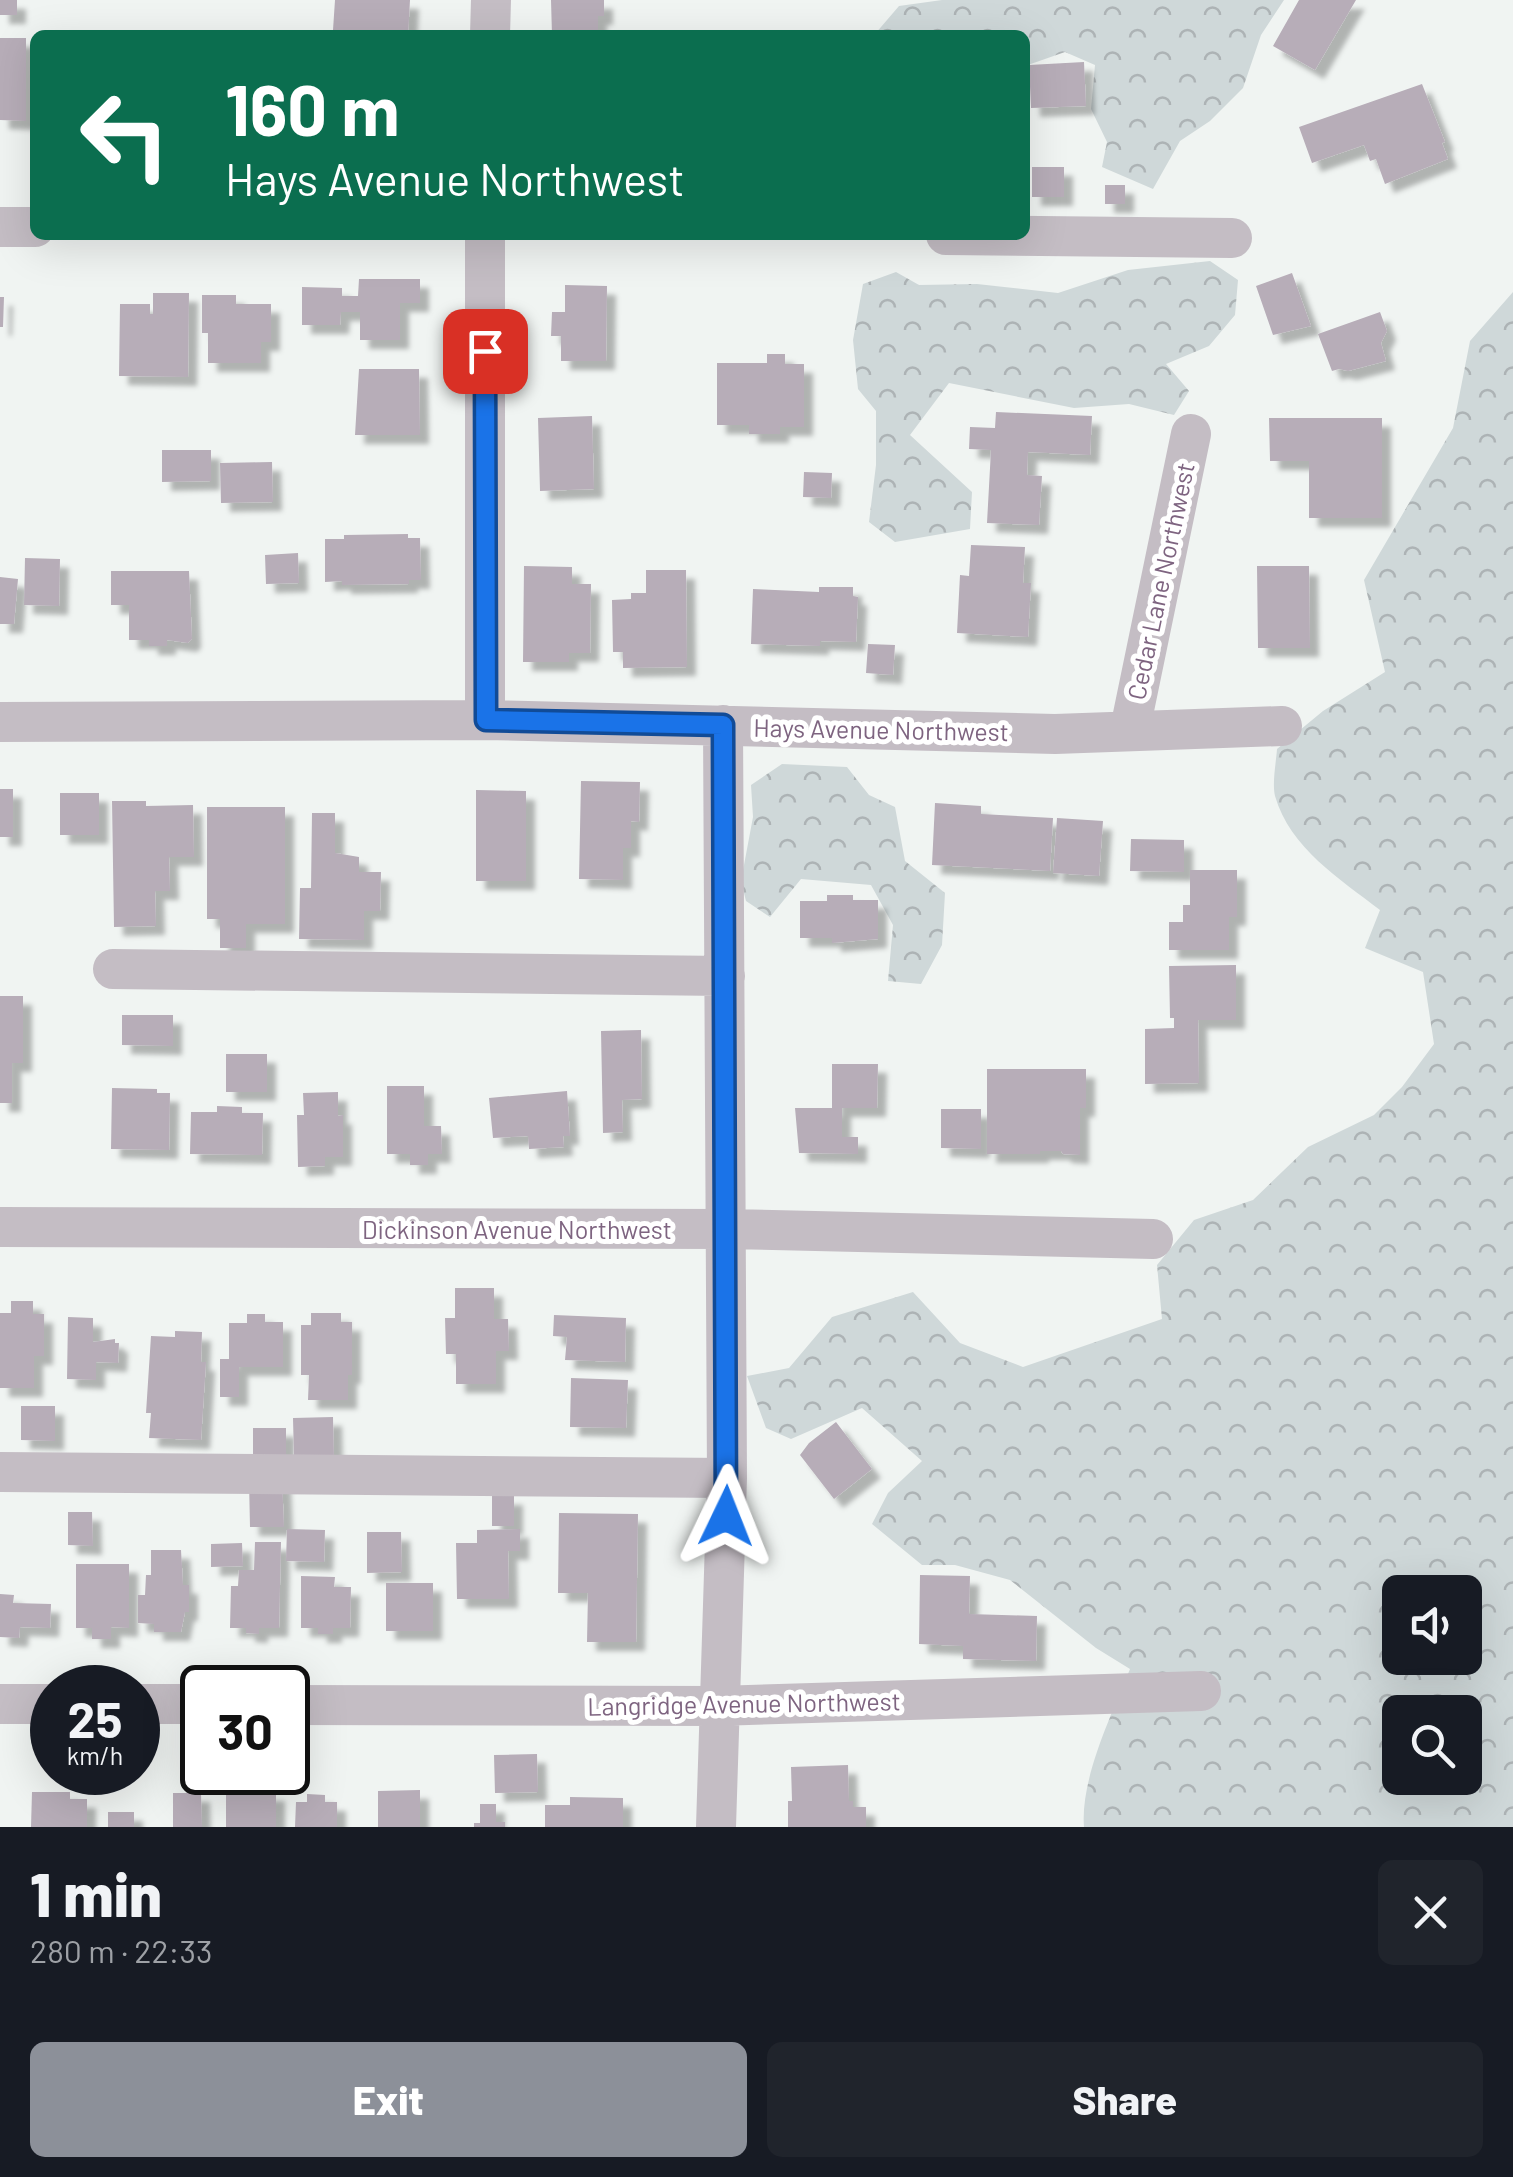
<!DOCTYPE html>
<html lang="en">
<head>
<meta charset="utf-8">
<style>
	:root { --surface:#171b24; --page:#20242c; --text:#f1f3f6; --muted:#9ea1a6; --accent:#8c9099 }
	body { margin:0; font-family:Barlow,sans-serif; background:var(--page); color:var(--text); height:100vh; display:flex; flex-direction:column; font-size:38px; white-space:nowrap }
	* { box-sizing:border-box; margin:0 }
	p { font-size:32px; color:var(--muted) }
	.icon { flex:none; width:55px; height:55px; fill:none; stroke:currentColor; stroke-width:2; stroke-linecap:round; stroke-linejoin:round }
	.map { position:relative; height:1827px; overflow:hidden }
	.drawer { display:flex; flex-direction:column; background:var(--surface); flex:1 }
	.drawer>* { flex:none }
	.guide { position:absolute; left:30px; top:30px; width:1000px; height:210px; border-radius:15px; box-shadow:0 10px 40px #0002; background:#0b6e4f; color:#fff; overflow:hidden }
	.tools { position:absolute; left:1382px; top:1575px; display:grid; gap:20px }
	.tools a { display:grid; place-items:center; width:100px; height:100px; border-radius:15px; background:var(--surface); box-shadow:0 10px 40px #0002; font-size:50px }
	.speed { position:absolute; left:30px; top:1665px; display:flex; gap:20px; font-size:50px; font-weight:700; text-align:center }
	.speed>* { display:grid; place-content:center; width:130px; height:130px; border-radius:50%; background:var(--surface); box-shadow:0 10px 40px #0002; line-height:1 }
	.speed small { font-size:25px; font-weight:400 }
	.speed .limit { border:5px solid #111; border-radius:15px; background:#fff; color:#111 }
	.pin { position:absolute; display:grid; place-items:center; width:85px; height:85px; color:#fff; margin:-42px; border-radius:20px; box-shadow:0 5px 15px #0006 }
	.me { position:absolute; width:110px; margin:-55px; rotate:2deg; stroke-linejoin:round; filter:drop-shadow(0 0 8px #0008) }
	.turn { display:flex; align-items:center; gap:35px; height:210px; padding:0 30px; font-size:45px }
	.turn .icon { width:130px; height:130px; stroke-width:2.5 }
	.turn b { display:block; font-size:70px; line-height:85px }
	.round { display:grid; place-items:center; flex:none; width:105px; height:105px; border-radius:15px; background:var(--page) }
	.headline { display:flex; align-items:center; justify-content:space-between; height:170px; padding:0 30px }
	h1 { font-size:60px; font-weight:800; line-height:75px }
	.primary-button { display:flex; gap:20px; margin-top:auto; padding:20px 30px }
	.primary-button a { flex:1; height:115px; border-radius:15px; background:var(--accent); color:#fff; font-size:40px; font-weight:800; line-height:115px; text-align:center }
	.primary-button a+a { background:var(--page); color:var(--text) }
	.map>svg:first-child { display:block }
</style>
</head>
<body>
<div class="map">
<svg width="1513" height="1827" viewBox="0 0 1513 1827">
	<defs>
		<pattern id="forest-crowns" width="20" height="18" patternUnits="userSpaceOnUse" patternTransform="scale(2.5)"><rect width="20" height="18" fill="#cfd8d9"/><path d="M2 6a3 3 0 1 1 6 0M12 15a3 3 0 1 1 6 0" fill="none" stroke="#adb3b5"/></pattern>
		<filter id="shadow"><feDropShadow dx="9" dy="9" stdDeviation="2.5" flood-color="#0004"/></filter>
	</defs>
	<rect width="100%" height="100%" fill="#f0f4f2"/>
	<path fill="url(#forest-crowns)" fill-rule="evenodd" d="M942 0H1284L1261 35 1243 88 1210 121 1180 141 1153 189 1102 167 1107 142 1091 109 1095 65 1065 52 1025 66V35L875 34 899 6Z
		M1210 261 1238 280 1235 315 1209 346 1166 364 1189 391 1174 415 1129 404 1074 408 949 383 910 435 972 492 970 529 895 542 869 522 876 465V411L858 389 853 340 863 284 896 272 919 285 977 284 1058 293 1128 270Z
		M1513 292V1827H1084C1080 1779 1112 1714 1130 1669L1096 1648 1010 1580 955 1565H922L872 1524 888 1493 922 1461 862 1408 791 1439 766 1428 747 1376 789 1368 832 1317 913 1292 960 1343 1023 1367 1162 1319 1157 1265 1194 1220 1253 1200 1308 1147 1374 1115 1402 1087 1434 1044 1423 972 1365 948 1380 910C1340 879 1290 848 1275 796 1272 783 1276 763 1277 749L1323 711 1385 672 1364 580 1453 428 1470 341ZM1400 1592H1465V1658H1400ZM1400 1712H1465V1778H1400Z
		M782 764 847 767 869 795 895 807 905 861 945 893 942 945 921 984 888 981 893 925 871 885 801 879 770 917 746 901 741 881 753 817 751 785Z"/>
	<path fill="#b7adb8" filter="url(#shadow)" d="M0 0H17V15H0Z
		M335 0H410L408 35 333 30Z
		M551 0H604V16H598V35H552Z
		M1299 0H1356L1315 70 1273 46Z
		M0 38H26V121L0 120Z
		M1084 62 1086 106 1031 108 1029 65Z
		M1422 84 1445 142 1442 143 1448 159 1385 184 1376 159 1370 161 1364 145 1312 163 1299 127Z
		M1032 167H1064V197H1032Z
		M1105 185H1125V204H1105Z
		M1292 273 1311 326 1273 335 1256 286Z
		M359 279H420V303H400V340H360V312H341L340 325H302V287L342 288V296H358Z
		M565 285 607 286 606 361H561V336H551L552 312H565Z
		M153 293H189L188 377 119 376 120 304H150V314H153Z
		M202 295H236V304H271V342H261V363H208V333H202Z
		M0 297H4L3 327H0Z
		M1380 312 1387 331 1381 343 1386 361 1348 371 1339 369 1332 371 1318 334Z
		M767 354H785V364H804V427H780V434H749V425H717V363H767Z
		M359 369H419L420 435H355Z
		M996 412 1092 416 1090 455 1028 452 1027 475 1042 476 1039 525 987 523 991 450 969 449 970 427 995 428Z
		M592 416 594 489 540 491 538 418Z
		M1269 418H1382V518H1309V461H1270Z
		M162 450H211V481L162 482Z
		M272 462 273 502 221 503 220 463Z
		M804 472 832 473 831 498 803 497Z
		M408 534V538H420L421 580H409V584L342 585V581L325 582V539H344V535Z
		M971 545 1025 547 1023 583H1031L1028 637 957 633 960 575 969 576Z
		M298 553 299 583 266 584 265 555Z
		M25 558 60 559 59 606 24 605Z
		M524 566 572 567V584H591L590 653H569V662H523Z
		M1257 566H1309L1310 648H1258Z
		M646 570H686L687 667 623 668V652H613L612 600 631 599V593H646Z
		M111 571H189L192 639 188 643 167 640V646H149V640H129V605H111Z
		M0 577 18 579 14 624H0Z
		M819 587H853V596L858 597 856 642 820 641V646L751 644 753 589 819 592Z
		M868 644 895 645 893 675 866 673Z
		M581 781 640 782 639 822 631 821V848H623V880L579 879Z
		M0 789H13V837H0Z
		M476 790 526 791V881H476Z
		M60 793H99V835H60Z
		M112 801H146V806L193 805 194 857H169L170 891H155L156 926 114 927Z
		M935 803 981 806V814L1053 818 1050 871 932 865Z
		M207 807H285V924H246V948H220V919H207Z
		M312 813H335V853L359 857V872H381L380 911H364V940L299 939 300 888H311Z
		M1057 818 1103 821 1099 876 1053 873Z
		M1131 839 1184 840V872L1130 871Z
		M1190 870H1237V917H1229V950H1169V922H1183V905H1190Z
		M827 895H853V900H878V939L832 943V938H800V901H827Z
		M1236 965V1020H1198L1199 1083 1145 1084V1029L1174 1028V1018H1170L1169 966Z
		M0 996H23V1063H12V1103H0Z
		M122 1015H173V1046L122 1045Z
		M641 1030 642 1099 622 1100 623 1132 603 1133 601 1031Z
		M226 1054H267V1092H226Z
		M832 1064H878L877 1108H842V1137H858V1154L799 1153 795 1108H832Z
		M987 1069H1086V1108H1080V1155L1063 1154 1061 1151H1040V1154H987Z
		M387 1086H424V1126H441L442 1154H428V1165H410V1154H387Z
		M112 1088 157 1089V1093H170L169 1150 111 1149Z
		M567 1091 570 1136H563L564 1147 529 1149 528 1136 493 1138 489 1098Z
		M338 1092V1116L343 1115V1157H325V1166L298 1167 297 1115H304L303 1093Z
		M217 1106 242 1107V1113H263L262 1155 190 1154 191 1112H217Z
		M941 1109H981V1149L941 1148Z
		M455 1288H494V1319H508L509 1351H496V1384H456V1354H446L445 1318H455Z
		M11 1301H33V1314H44V1356H34V1388H0V1313H11Z
		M311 1313H341V1322H352V1375H348V1400H308L309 1375H301V1325H311Z
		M247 1314H265V1322H283V1367H239V1397H220V1359H229V1323H247Z
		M554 1315 626 1318 625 1362 565 1360 567 1337 553 1336Z
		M68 1317 93 1318V1342L115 1339V1343H119L118 1363 96 1362V1380L67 1379Z
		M175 1331 202 1332 201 1362H206L201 1440 149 1438 151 1413H146L151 1336 175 1337Z
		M571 1378 628 1380 626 1428 570 1427Z
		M21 1406H55V1441L21 1440Z
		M333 1417 334 1461 294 1459 293 1418Z
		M836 1422 872 1469 834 1499 800 1455 809 1443Z
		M253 1428H286V1457H253Z
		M282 1479 284 1527H250L249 1480Z
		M492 1496H514V1526H492Z
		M68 1512H92L93 1546 68 1545Z
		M559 1513 638 1514 636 1642H587L588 1593H558Z
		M287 1529 325 1530 324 1562 286 1561Z
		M520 1529V1551H508L509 1599H457L456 1543H477V1530Z
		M367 1532H401L402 1572 367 1573Z
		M255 1542H281L279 1628H259V1634L246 1633V1628H230L231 1586H238L239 1570H254Z
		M242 1543 243 1566 211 1567V1544Z
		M151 1550H181L183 1585H189V1612H185L181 1632H154V1624L138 1623V1595H145L146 1575H151Z
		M76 1564H129V1628L111 1627V1639H92V1628H76Z
		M920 1575 970 1576 969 1614 1037 1616 1036 1661 963 1659V1646L919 1644Z
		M301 1576 335 1577 334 1587H351L350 1628H333V1634H318V1628H301Z
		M386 1583H433V1631H386Z
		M0 1594 14 1595 13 1603 51 1604 50 1628 20 1627 19 1638 0 1637Z
		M537 1754 538 1792 495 1793 494 1755Z
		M848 1765 849 1801H853V1807H866V1827H788V1801H792L791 1767Z
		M420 1790V1827H378V1791Z
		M32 1792H70V1799H87V1827H31Z
		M226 1792H276V1827H226Z
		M173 1793H201L202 1827H173Z
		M307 1794 325 1795V1802H337V1827H295L296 1802H307Z
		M570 1797 623 1798V1827H545V1805H570Z
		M480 1804H496V1822H505V1827H474V1823H480Z
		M108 1812H134V1827H108Z"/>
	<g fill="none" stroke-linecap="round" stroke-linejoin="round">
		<path stroke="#c4bdc4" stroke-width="40" d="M490 35 491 0
			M0 227H35
			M485 235V720
			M946 235 1232 238
			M0 722 485 720 1055 734 1282 726
			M1130 729 1191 434
			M113 969 725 976
			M0 1227 727 1229 1153 1239
			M0 1472 727 1478
			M0 1704H52
			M138 1704H202
			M288 1705 717 1706 1201 1691
			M716 1827 727 1478 723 725"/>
	</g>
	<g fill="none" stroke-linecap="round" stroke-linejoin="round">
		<defs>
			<path id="route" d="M485 351 486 720 723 725 726 1516"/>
		</defs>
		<use href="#route" stroke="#114b97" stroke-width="25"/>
		<use href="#route" stroke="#1a73e8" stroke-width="18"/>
	</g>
	<g text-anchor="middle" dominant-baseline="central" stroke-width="10" stroke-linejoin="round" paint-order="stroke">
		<g font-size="25" fill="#7e6480" stroke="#fff">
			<text transform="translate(1160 581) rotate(-78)">Cedar Lane Northwest</text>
			<text transform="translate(881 729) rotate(1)">Hays Avenue Northwest</text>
			<text x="517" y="1229">Dickinson Avenue Northwest</text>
			<text transform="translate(744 1703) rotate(-1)">Langridge Avenue Northwest</text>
		</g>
	</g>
</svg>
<div class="tools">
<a><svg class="icon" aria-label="sound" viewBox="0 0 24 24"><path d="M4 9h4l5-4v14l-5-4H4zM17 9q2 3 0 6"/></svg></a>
<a><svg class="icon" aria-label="search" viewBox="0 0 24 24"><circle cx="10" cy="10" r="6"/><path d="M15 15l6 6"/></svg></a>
</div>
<div class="speed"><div>25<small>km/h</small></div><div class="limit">30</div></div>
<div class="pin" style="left:485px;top:351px;background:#d93025"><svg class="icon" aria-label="arrive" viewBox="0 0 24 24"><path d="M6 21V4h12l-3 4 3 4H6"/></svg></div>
<svg class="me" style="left:726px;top:1516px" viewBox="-20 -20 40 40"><path d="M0-17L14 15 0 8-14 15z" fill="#1a73e8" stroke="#fff" stroke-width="4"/></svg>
<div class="guide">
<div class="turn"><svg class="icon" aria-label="left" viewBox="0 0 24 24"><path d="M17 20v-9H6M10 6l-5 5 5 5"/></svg><div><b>160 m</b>Hays Avenue Northwest</div></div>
</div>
</div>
<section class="drawer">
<div class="headline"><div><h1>1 min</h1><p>280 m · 22:33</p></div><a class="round"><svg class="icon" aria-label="close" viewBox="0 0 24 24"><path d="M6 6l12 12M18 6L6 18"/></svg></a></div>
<div class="primary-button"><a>Exit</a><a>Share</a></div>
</section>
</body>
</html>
